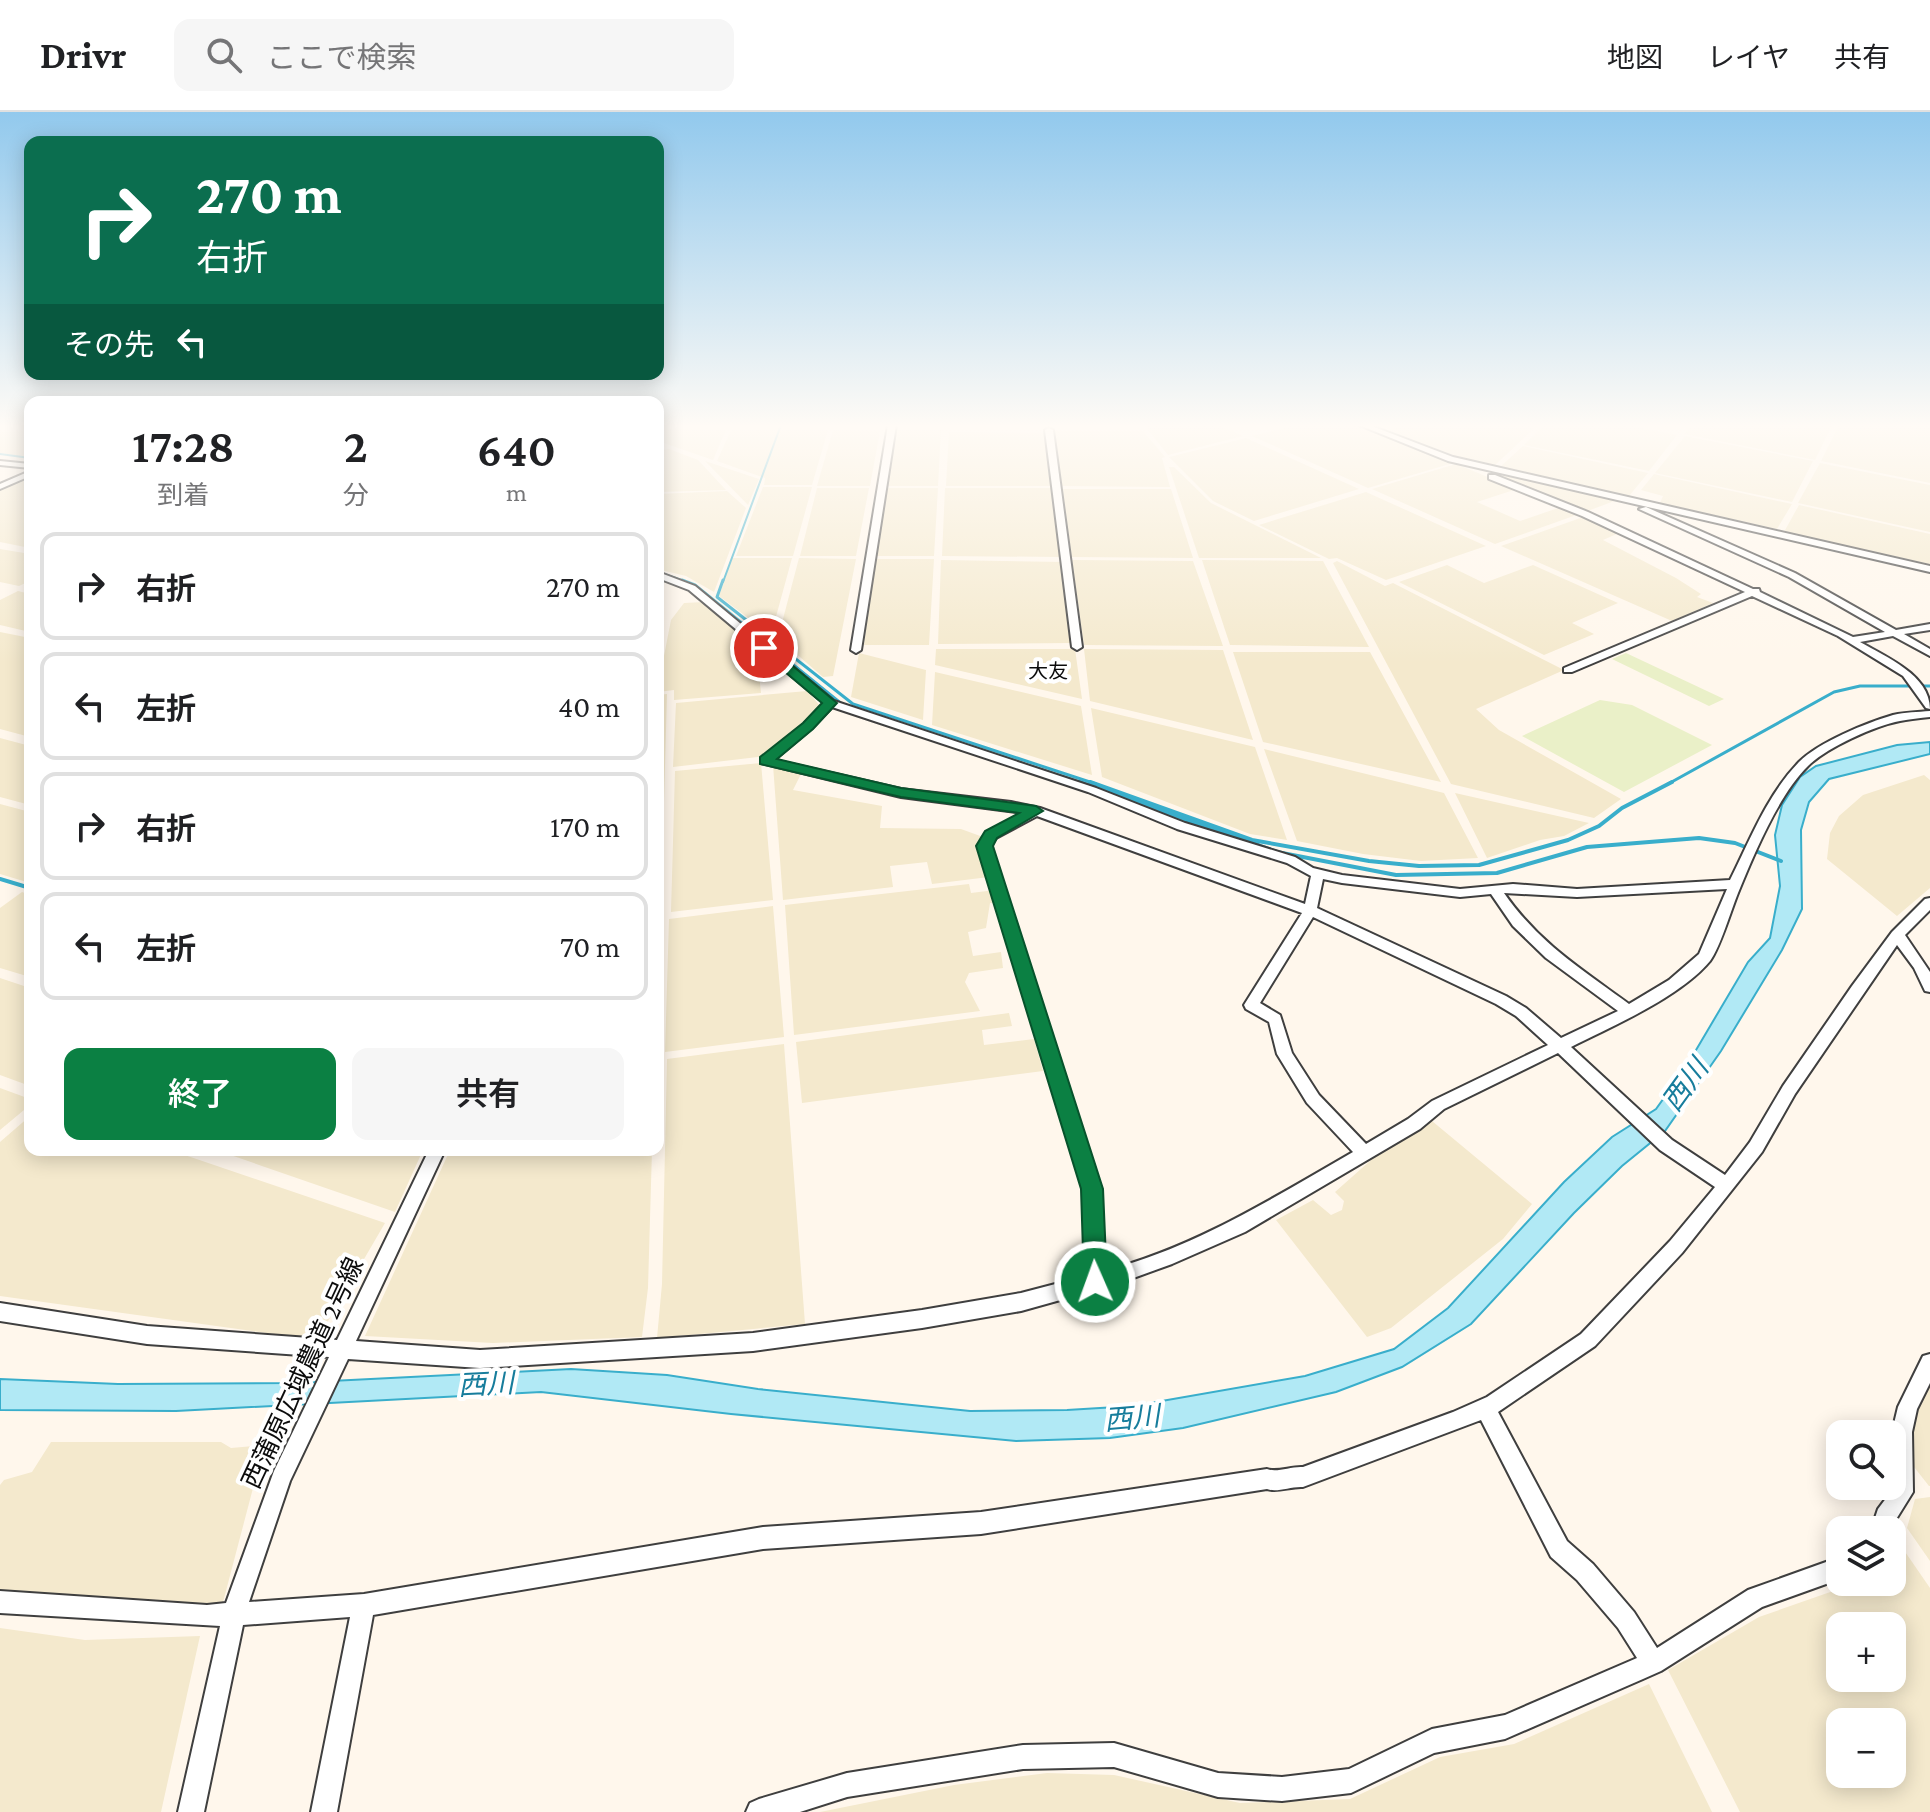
<!DOCTYPE html>
<html lang="ja">
<head>
<meta charset="utf-8">
<style>
	:root { --surface:#fff; --page:#f6f6f6; --text:#202124; --muted:#757577; --line:#e0e0e0; --accent:#0b8043 }
	body { margin:0; font-family:"Crimson Pro","Noto Sans JP",serif; background:var(--page); color:var(--text); height:100vh; display:flex; flex-direction:column; font-size:30px; white-space:nowrap }
	* { box-sizing:border-box; margin:0 }
	p { font-size:26px; color:var(--muted) }
	.icon { flex:none; width:44px; height:44px; fill:none; stroke:currentColor; stroke-width:2; stroke-linecap:round; stroke-linejoin:round }
	.map { position:relative; flex:1; overflow:hidden }
	.side { position:absolute; left:24px; top:284px; width:640px; height:760px; display:flex; flex-direction:column; background:var(--surface); border-radius:16px; box-shadow:0 4px 20px #0003 }
	.side>* { flex:none }
	.banner { position:absolute; left:24px; top:24px; width:640px; height:244px; border-radius:16px; box-shadow:0 4px 20px #0003; background:#0b6e4f; color:#fff; overflow:hidden }
	.buttons { position:absolute; left:1826px; top:1308px; display:grid; gap:16px }
	.buttons a { display:grid; place-items:center; width:80px; height:80px; border-radius:16px; background:var(--surface); box-shadow:0 4px 20px #0003; font-size:40px }
	.pin { position:absolute; display:grid; place-items:center; width:68px; height:68px; color:#fff; margin:-34px; border:4px solid #fff; border-radius:50%; box-shadow:0 2px 8px #0007 }
	.me { position:absolute; width:88px; margin:-44px; rotate:358deg; stroke-linejoin:round; filter:drop-shadow(0 0 6px #0008) }
	.turn { display:flex; align-items:center; gap:28px; height:168px; padding:0 40px; font-size:36px }
	.turn .icon { width:104px; height:104px; stroke-width:2.5 }
	.turn b { display:block; font-size:56px; line-height:68px }
	.then { display:flex; align-items:center; height:76px; padding:0 40px; background:#0003; gap:16px; font-size:30px }
	.eta { display:flex; justify-content:space-evenly; align-items:center; height:136px; text-align:center }
	.eta b { font-size:48px; font-weight:600; line-height:56px }
	.button { display:flex; gap:16px; margin-top:auto; padding:16px 40px }
	.button a { flex:1; height:92px; border-radius:16px; background:var(--accent); color:#fff; font-size:32px; font-weight:600; line-height:92px; text-align:center }
	.button a+a { background:var(--page); color:var(--text) }
	ul { padding:0; list-style:none }
	li { display:flex; align-items:center; gap:24px; height:108px; margin:0 16px 12px; padding:0 24px; border:4px solid var(--line); border-radius:16px }
	li div { flex:1 }
	li b { display:block; font-size:30px }
	li em { font-style:normal }
	header { display:flex; align-items:center; gap:48px; box-sizing:border-box; height:112px; padding:0 40px; background:var(--surface); border-bottom:2px solid var(--line) }
	header strong { font-size:38px }
	nav { display:flex; gap:44px; margin-inline-start:auto; font-size:28px }
	.search { width:560px; height:72px; background:var(--page); display:flex; align-items:center; gap:20px; box-sizing:border-box; padding:0 28px; border-radius:16px; color:var(--muted); font-size:30px }
	.map>svg:first-child { display:block }
</style>
</head>
<body>
<header>
<strong>Drivr</strong>
<div class="search"><svg class="icon" aria-label="search" viewBox="0 0 24 24"><circle cx="10" cy="10" r="6"/><path d="M15 15l6 6"/></svg>ここで検索</div>
<nav><a>地図</a><a>レイヤ</a><a>共有</a></nav>
</header>
<div class="map">
<svg width="1930" height="1700" viewBox="0 0 1930 1700">
	<rect width="100%" height="100%" fill="#fff7ec"/>
	<path fill="#f4e9cd" fill-rule="evenodd" d="M1144 313H1218L1243 324 1168 343Z
		M1296 313H1355L1453 351 1368 376 1252 324Z
		M1398 313H1538L1494 354 1455 344 1390 319Z
		M1544 313H1627L1677 323 1649 359 1524 333Z
		M1692 313H1832L1815 348 1684 322Z
		M1839 313 1930 314V371L1821 349Z
		M658 317 726 318 713 348 658 329Z
		M731 318H828L812 373H764L765 366 717 349Z
		M833 318 880 319 870 374H817Z
		M894 318H941L938 374H886Z
		M30 319V345L0 341V320Z
		M1054 319H1143L1165 345 1162 346 1170 375 1062 374Z
		M949 320 1047 321 1053 374H946Z
		M1685 324 1813 349 1792 390 1655 361Z
		M1246 326 1359 377 1254 409 1213 389 1169 345Z
		M1523 334 1648 361 1629 384 1500 355Z
		M669 337 698 348 726 378 658 380V338Z
		M705 349 759 367 748 393Z
		M1820 351 1930 373V420L1798 391Z
		M1456 352 1517 377 1477 390 1520 409 1561 395 1579 402 1495 432 1372 377Z
		M1169 355H1174L1211 391 1321 446H1199Z
		M1500 362 1617 388 1585 400 1494 364Z
		M1654 362 1792 392 1777 417 1660 391 1663 384 1641 378Z
		M30 365V436L0 430V379Z
		M763 375H812L793 444H736Z
		M817 376H869L856 444H800Z
		M885 376H938L934 444H876Z
		M945 376H1055L1062 445 942 444Z
		M1062 377H1171L1193 446 1072 445Z
		M727 379 746 396 714 480 686 464 661 458 658 455V382Z
		M1366 380 1486 434 1386 468 1337 446 1329 447 1259 413Z
		M1799 393 1930 422V452L1784 420Z
		M1586 404 1621 420 1603 428 1676 466 1701 482 1697 485 1713 491 1672 509 1501 434Z
		M0 437 30 442V469L19 474 0 470Z
		M732 446H792L771 523 719 484Z
		M799 446 856 447 833 564 823 565 778 526Z
		M875 447H934L929 533H864Z
		M941 448 1064 450 1071 531 938 532Z
		M1072 448 1193 449 1223 534 1084 533Z
		M1202 448 1323 449 1369 535 1230 533Z
		M1337 449 1385 474 1393 471 1564 558 1476 597 1499 618 1621 687 1594 706 1451 672 1333 451Z
		M1447 453 1484 471 1533 453 1618 491 1572 511 1594 522 1544 543 1399 470Z
		M18 479 30 482V520L0 513V488Z
		M704 490 756 533 761 581 674 588V578L658 580V549H663L671 508 684 491Z
		M0 520 30 526V625L0 617Z
		M936 537H1075L1082 587 935 553Z
		M1084 537 1223 538 1253 628 1090 589Z
		M1233 540H1370L1441 670 1263 630Z
		M859 541 926 558 923 608 851 585Z
		M935 560 1081 594 1092 663 932 613Z
		M807 579 822 596 767 644 673 655 676 591Z
		M667 582 661 800 658 801V583Z
		M1091 596 1255 635 1287 728 1250 722 1102 665Z
		M0 626 30 634V693L0 685Z
		M1264 637 1444 681 1478 746 1421 749 1363 742 1297 729Z
		M761 651 773 788 671 800 675 659Z
		M773 653 802 660 793 678 882 694 880 716 961 717 983 725 980 731 989 765 932 772 927 750 890 754 893 775 783 788Z
		M1924 663 1930 668V776L1897 804 1827 747 1830 721 1839 704 1863 683Z
		M1455 681 1589 711 1564 724 1540 728 1487 746Z
		M0 692 30 700V771L0 762Z
		M969 772 971 781 995 778 998 791H990L986 816 968 820 973 844 1001 840 1003 856 969 861 965 870 980 899 794 923 785 793Z
		M22 780 30 783V865L0 856V796Z
		M773 794 784 925 665 940 669 807Z
		M0 866 30 876V974L0 963Z
		M1009 901 1012 914 982 918 984 933 1034 927 1043 959 802 991 796 930Z
		M784 932 805 1212 657 1226 662 1172 667 947Z
		M0 976 30 987V993L0 1018Z
		M30 1004V1038H170L385 1111 317 1228 0 1184V1030Z
		M1432 1009 1532 1092 1503 1127 1391 1216 1367 1225 1276 1108 1313 1088 1331 1103 1342 1098 1344 1089 1335 1080 1388 1033Z
		M216 1038H423L395 1100Z
		M450 1038H652L648 1176 642 1225 493 1231 365 1224Z
		M1930 1269V1374H1929L1892 1327Z
		M51 1330H221L231 1336 254 1334 257 1361 222 1494 0 1483V1373L4 1368 32 1360Z
		M1930 1385V1449L1907 1416 1915 1387Z
		M1899 1431 1930 1476V1700H1740L1668 1558 1759 1505 1859 1470H1892V1451ZM1892 1514V1566H1840V1514ZM1892 1610V1662H1840V1610Z
		M0 1516 85 1528 200 1524 161 1700H0Z
		M1649 1572 1712 1700H820L954 1673 1047 1661 1114 1663 1240 1691 1350 1687 1440 1645 1514 1632Z"/>
	<path fill="#eaf0c8" d="M1626 541 1724 587 1709 594 1612 547Z
		M1600 588 1632 593 1712 633 1624 680 1522 624Z"/>
	<path fill="#b1e9f5" stroke="#39aecb" stroke-width="2" d="M1930 630V642L1829 667 1809 690 1801 718 1802 797 1782 838 1721 939 1665 1019 1622 1054 1574 1101 1471 1212 1402 1255 1336 1280 1183 1316 1110 1326 1016 1329 731 1302 541 1280 176 1299 0 1298V1267L118 1272 291 1271 571 1257 667 1263 758 1277 970 1299 1067 1298 1133 1294 1305 1264 1394 1237 1448 1196 1564 1070 1612 1025 1656 997 1686 955 1748 850 1770 826 1780 774 1775 723 1782 693 1800 665 1816 654 1897 633Z"/>
	<g fill="none" stroke-linecap="round" stroke-linejoin="round">
		<path stroke="#39aecb" stroke-width="2" d="M1358 313 1440 345
			M0 342 30 346
			M659 460 687 470
			M723 470 781 313"/>
		<path stroke="#39aecb" stroke-width="3" d="M682 468 695 473 843 593
			M723 468 717 485 853 592 1096 672
			M924 619 1085 672
			M1668 672 1834 580 1860 574H1930"/>
		<path stroke="#39aecb" stroke-width="4" d="M1079 670 1277 740 1396 763 1497 761 1587 735 1699 726 1735 731 1781 749
			M1090 670 1252 728 1369 749 1419 754 1479 753 1568 728 1599 714 1622 696 1672 670
			M0 767 30 776"/>
		<defs>
			<path id="minor" d="M888 313H896L861 538 856 541 851 538Z
				M1359 313H1369L1453 345 1930 454V460L1448 349Z
				M1049 316 1053 318 1082 535 1077 538 1072 535 1045 318Z
				M0 349 30 352V356L0 353Z
				M30 359V364L0 377V372Z
				M1489 363H1495L1588 400 1753 477H1759L1760 480 1853 525 1885 520 1789 465 1639 397 1646 395 1795 461 1896 518 1930 512V518L1904 522 1930 537V544L1893 524 1860 530C1886 545 1930 563 1930 597L1926 596 1903 564 1838 524 1752 484 1572 560H1564V556L1745 480 1582 404 1489 367Z
				M658 460 695 474 834 589 1096 676 1185 711 1295 745 1313 756 1342 763 1460 777 1513 772 1577 777 1730 768C1750 728 1767 683 1799 650 1819 630 1866 611 1893 603 1905 600 1918 600 1930 599V605C1920 606 1910 607 1900 609 1874 614 1826 636 1808 654 1779 682 1753 744 1738 781 1731 798 1720 836 1710 849 1680 885 1613 914 1571 935L1672 1028 1725 1063 1750 1030 1783 974 1852 874 1892 820 1925 787 1930 786V798L1905 823 1930 860V880L1925 879 1914 856 1897 833 1795 982 1762 1040 1682 1141 1595 1234 1498 1300 1567 1429 1593 1452 1634 1500 1657 1536 1748 1478 1840 1445V1467L1762 1495 1661 1559 1643 1567 1505 1627 1434 1641 1351 1681 1282 1689 1218 1685 1114 1655 1023 1657 847 1685 800 1700H746L750 1691 759 1687 847 1661 1023 1633 1114 1631 1218 1661 1282 1665 1349 1657 1432 1617 1505 1603 1637 1546 1618 1516 1577 1468 1551 1445 1481 1308 1303 1375C1291 1374 1277 1381 1267 1377L981 1422 763 1437 373 1503 337 1700H311L350 1505 243 1513 204 1700H178L220 1514 0 1501V1479L207 1493 226 1491 274 1359 329 1245 147 1232 0 1209V1191L147 1214 337 1228 429 1038H445L356 1229 480 1238 753 1221 922 1198 1021 1181 1086 1164 1084 1077 978 734 987 720 1024 701 901 685 761 651V647L804 612 824 591 689 478 658 466ZM832 595 1088 680 1177 717 1287 751 1311 764 1305 792 1040 696 1011 690 901 677 774 648 812 616ZM1037 704 1302 801 1244 893 1246 897 1269 910 1277 942 1307 991 1353 1040C1273 1086 1194 1136 1104 1159L1100 1077 990 734 996 726ZM1323 767 1342 771 1460 785 1491 782 1513 814 1546 846 1618 899 1561 926 1526 896 1506 884 1317 796ZM1727 777 1699 842 1669 868 1629 892C1581 857 1539 831 1504 781L1577 785ZM1313 805 1496 892 1516 904 1548 933 1432 989 1408 1007 1366 1032 1319 983 1292 941 1280 903 1260 891ZM1558 941 1660 1038 1715 1075 1670 1129 1581 1222 1487 1285 1453 1300 1303 1355C1291 1354 1277 1361 1267 1357L981 1400 763 1415 364 1482 249 1490 290 1369 348 1247 480 1256 753 1239 922 1216 1021 1199 1114 1173 1172 1152 1245 1120 1420 1017 1444 997Z
				M1930 1242V1271L1917 1297 1912 1320 1913 1380 1895 1409 1892 1420 1871 1418 1878 1397 1893 1377 1892 1320 1898 1295 1923 1244Z"/>
		</defs>
		<use href="#minor" stroke="#3f3f3f" stroke-width="4"/>
		<use href="#minor" fill="#fff" fill-rule="evenodd"/>
	</g>
	<linearGradient id="sky" x2="0" y2="1"><stop stop-color="#92c9ed"/><stop offset="0.57" stop-color="#fffbf6"/><stop offset="1" stop-color="#fffbf6" stop-opacity="0"/></linearGradient>
	<rect width="1930" height="551" fill="url(#sky)"/>
	<path fill="#0b8043" stroke="#07532c" stroke-width="2" d="M760 534H769L837 591 813 617 777 647 901 676 1036 694 1043 699 997 726 993 734 1103 1077 1107 1170 1104 1177 1095 1180 1087 1177 1084 1170 1081 1077 976 734 985 719 1019 701 901 685 760 652V645L803 611 822 591 760 539Z"/>
	<g text-anchor="middle" dominant-baseline="central" stroke-width="8" stroke-linejoin="round" paint-order="stroke">
		<g font-size="20" fill="#0c0c0c" stroke="#fff">
			<text x="1048" y="559">大友</text>
		</g>
		<g font-size="26" fill="#0c0c0c" stroke="#fff">
			<text transform="translate(303 1261) rotate(-65)">西蒲原広域農道 2号線</text>
		</g>
		<g font-size="28" font-style="italic" fill="#177d9c" stroke="#fff">
			<text transform="translate(1685 973) rotate(-54)">西川</text>
			<text transform="translate(486 1272) rotate(-3)">西川</text>
			<text transform="translate(1132 1306) rotate(-5)">西川</text>
		</g>
	</g>
</svg>
<div class="buttons">
<a><svg class="icon" aria-label="search" viewBox="0 0 24 24"><circle cx="10" cy="10" r="6"/><path d="M15 15l6 6"/></svg></a>
<a><svg class="icon" aria-label="layers" viewBox="0 0 24 24"><path d="M12 4l9 5-9 5-9-5zM3 14l9 5 9-5"/></svg></a>
<a>+</a>
<a>−</a>
</div>
<div class="pin" style="left:764px;top:536px;background:#d93025"><svg class="icon" aria-label="arrive" viewBox="0 0 24 24"><path d="M6 21V4h12l-3 4 3 4H6"/></svg></div>
<svg class="me" style="left:1095px;top:1170px" viewBox="-20 -20 40 40"><circle r="17" fill="#0b8043" stroke="#fff" stroke-width="3"/><path d="M0-11L8 9 0 5-8 9z" fill="#fff"/></svg>
<div class="banner">
<div class="turn"><svg class="icon" aria-label="right" viewBox="0 0 24 24"><path d="M7 20v-9h11M14 6l5 5-5 5"/></svg><div><b>270 m</b>右折</div></div>
<div class="then">その先<svg class="icon" aria-label="left" viewBox="0 0 24 24"><path d="M17 20v-9H6M10 6l-5 5 5 5"/></svg></div>
</div>
<section class="side">
<div class="eta">
<div><b>17:28</b><p>到着</p></div>
<div><b>2</b><p>分</p></div>
<div><b>640</b><p>m</p></div>
</div>
<ul>
<li><svg class="icon" aria-label="right" viewBox="0 0 24 24"><path d="M7 20v-9h11M14 6l5 5-5 5"/></svg><div><b>右折</b></div><em>270 m</em></li>
<li><svg class="icon" aria-label="left" viewBox="0 0 24 24"><path d="M17 20v-9H6M10 6l-5 5 5 5"/></svg><div><b>左折</b></div><em>40 m</em></li>
<li><svg class="icon" aria-label="right" viewBox="0 0 24 24"><path d="M7 20v-9h11M14 6l5 5-5 5"/></svg><div><b>右折</b></div><em>170 m</em></li>
<li><svg class="icon" aria-label="left" viewBox="0 0 24 24"><path d="M17 20v-9H6M10 6l-5 5 5 5"/></svg><div><b>左折</b></div><em>70 m</em></li>
</ul>
<div class="button"><a>終了</a><a>共有</a></div>
</section>
</div>
</body>
</html>
